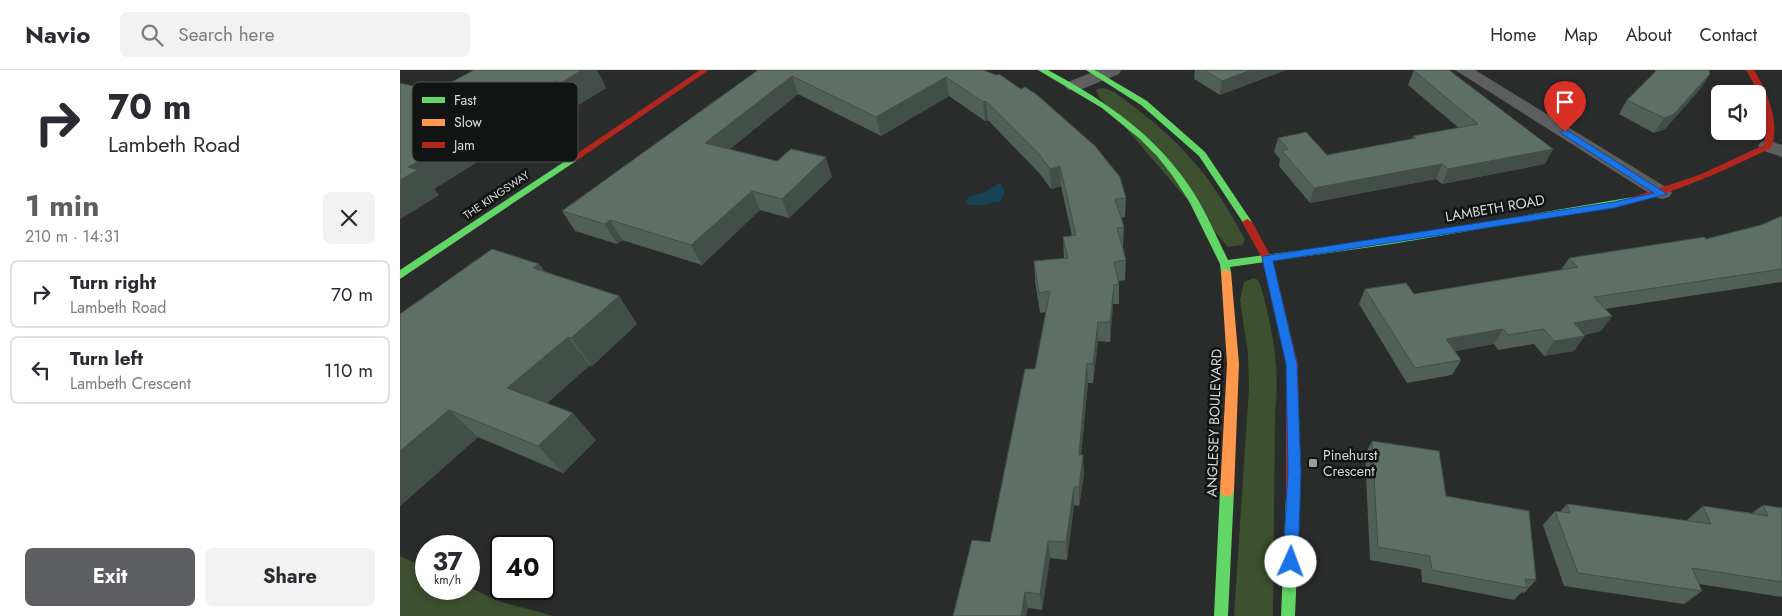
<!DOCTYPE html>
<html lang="en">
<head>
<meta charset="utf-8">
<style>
	:root { --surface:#fff; --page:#f2f2f3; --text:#2b2b33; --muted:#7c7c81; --line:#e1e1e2; --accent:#5d5f63 }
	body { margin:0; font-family:Jost,sans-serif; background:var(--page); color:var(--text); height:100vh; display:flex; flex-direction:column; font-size:19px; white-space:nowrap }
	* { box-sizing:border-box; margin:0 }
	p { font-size:16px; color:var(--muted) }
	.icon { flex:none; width:28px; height:28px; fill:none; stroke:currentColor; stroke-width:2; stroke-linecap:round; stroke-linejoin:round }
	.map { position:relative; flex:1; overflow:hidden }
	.side { display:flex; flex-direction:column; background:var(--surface); width:400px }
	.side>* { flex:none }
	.top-card { background:#fff; color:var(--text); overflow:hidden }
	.fabs { position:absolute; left:1311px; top:15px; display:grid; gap:10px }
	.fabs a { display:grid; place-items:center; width:55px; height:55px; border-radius:8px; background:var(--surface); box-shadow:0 2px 8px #0003; font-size:25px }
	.speed { position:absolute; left:15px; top:465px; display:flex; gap:10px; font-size:25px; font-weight:700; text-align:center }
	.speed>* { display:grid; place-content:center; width:65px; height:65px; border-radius:50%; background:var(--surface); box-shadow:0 2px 8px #0003; line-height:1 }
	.speed small { font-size:12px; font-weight:400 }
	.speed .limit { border:2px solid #111; border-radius:8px; background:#fff; color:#111 }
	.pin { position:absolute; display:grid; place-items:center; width:42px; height:42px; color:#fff; margin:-51px -21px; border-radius:50% 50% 50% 0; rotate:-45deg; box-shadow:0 0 5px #0007 }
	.pin .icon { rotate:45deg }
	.me { position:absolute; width:55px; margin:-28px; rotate:2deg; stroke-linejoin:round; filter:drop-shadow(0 0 4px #0008) }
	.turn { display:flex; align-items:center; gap:18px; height:105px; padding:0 25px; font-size:22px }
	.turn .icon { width:65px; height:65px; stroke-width:2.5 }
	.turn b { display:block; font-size:35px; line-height:42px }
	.round { display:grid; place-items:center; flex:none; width:52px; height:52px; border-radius:8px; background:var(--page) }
	.headline { display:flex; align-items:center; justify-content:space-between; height:85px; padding:0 25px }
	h1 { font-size:30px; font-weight:700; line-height:38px; color:var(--accent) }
	.button { display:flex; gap:10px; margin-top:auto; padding:10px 25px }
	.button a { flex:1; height:58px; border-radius:8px; background:var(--accent); color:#fff; font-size:20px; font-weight:700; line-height:58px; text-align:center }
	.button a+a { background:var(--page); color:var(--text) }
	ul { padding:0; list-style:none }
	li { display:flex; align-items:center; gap:15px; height:68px; margin:0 10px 8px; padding:0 15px; border:2px solid var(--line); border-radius:8px }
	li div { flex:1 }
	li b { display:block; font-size:19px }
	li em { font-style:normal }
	header { display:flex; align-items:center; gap:30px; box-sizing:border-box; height:70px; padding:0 25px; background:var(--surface); border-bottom:1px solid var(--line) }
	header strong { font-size:24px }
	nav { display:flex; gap:28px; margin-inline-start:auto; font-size:18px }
	.search { width:350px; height:45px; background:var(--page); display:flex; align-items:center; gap:12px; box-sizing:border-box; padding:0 18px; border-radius:8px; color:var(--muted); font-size:19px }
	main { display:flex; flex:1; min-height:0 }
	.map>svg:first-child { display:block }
</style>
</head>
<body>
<header>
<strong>Navio</strong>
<div class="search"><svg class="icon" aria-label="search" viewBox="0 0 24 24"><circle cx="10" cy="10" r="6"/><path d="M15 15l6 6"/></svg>Search here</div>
<nav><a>Home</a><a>Map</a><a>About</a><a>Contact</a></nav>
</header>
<main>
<section class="side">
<div class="top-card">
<div class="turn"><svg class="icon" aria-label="right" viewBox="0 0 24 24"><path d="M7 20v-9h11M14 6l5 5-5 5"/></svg><div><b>70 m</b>Lambeth Road</div></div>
</div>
<div class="headline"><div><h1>1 min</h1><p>210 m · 14:31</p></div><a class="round"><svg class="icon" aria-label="close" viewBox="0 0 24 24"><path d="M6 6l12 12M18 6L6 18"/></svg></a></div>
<ul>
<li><svg class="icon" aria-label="right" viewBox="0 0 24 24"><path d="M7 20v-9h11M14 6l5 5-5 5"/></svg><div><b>Turn right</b><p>Lambeth Road</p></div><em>70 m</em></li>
<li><svg class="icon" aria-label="left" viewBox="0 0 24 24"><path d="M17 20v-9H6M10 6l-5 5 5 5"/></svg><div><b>Turn left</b><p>Lambeth Crescent</p></div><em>110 m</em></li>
</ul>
<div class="button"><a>Exit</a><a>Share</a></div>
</section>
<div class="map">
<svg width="1382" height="546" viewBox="0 0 1382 546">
	<rect width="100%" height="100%" fill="#292c2b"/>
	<path fill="#3d502f" d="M700 18C713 18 723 29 733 36 786 76 815 112 845 170L842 175 828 177 699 27 696 20Z
		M854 208 858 210 861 217C873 259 880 299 875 343L873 544V546H834L849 318 848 284 840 230 844 212Z
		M0 486 26 498V519L69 517 98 531 154 546H0Z"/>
	<path fill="#174455" d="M598 114H601L605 122 600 132C589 132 577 139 566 133L568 127 583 123Z"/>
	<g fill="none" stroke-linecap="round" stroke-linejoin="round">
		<path fill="#5d5f5e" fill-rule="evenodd" d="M698 0H721L719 4 680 20H668L665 16 668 12Z
			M1055 0H1075L1269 119 1272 123 1269 127 1262 129 1255 127Z
			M1368 70 1382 75V87L1361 80 1358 76 1361 72Z"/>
		<path fill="#63d668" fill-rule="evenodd" d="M638 0H648C706 31 760 68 795 125 808 146 817 168 828 190L992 168 1233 127 1238 130 1233 133 992 174 830 197 831 202 826 205 821 202 820 194 789 131 772 105 757 86 740 69 702 38Z
			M686 0H695L747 31 805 82 852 152 850 154H844L799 86 741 35Z
			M173 86 176 87V91L0 209V200Z
			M827 415 832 417 834 421 828 546H814L820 421 822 417Z
			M893 421 898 423 900 427 895 546H881L886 427 888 423Z"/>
		<path fill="#ff974d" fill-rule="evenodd" d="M826 199 831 202 839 294 834 421 832 425 827 427 822 425 820 421 827 294 821 202Z"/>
		<path fill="#b3261e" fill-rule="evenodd" d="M300 0H309L176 91 173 92 169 89Z
			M1346 0H1354C1367 21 1381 53 1371 78 1326 100 1281 120 1233 133L1230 132V128L1299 105 1364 75C1368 47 1361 24 1346 0Z
			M847 149 852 152 872 188 898 294 900 427 898 431 893 433 888 431 886 427V294L862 188 842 152Z"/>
	</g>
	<path fill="#515f57" d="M74 0H197L206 18 175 37 170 36 116 71 112 70 34 119 39 125 0 149V13L35 21Z
		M358 0H583L726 128 725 147 721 148 724 157 723 177 726 190 725 210 719 211V234H713L710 272 698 271 693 313H688L681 385 684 404 679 436 674 435 667 490 650 488 642 540 628 538 626 546H553L590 472 635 299 646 242 640 243 635 211 634 191 664 188 663 167 672 166 661 116 651 119 640 104 588 50 585 51 549 26 481 66 398 24 330 79 432 107 389 148 360 140 302 195 222 170 217 174 175 161 162 141Z
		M795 0H886L820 25 794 9Z
		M1014 0 1153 79 1145 94 1042 114 1036 109 910 133 879 96 880 89 874 82 878 68 927 85 1012 69 1013 66 1059 58 1008 15Z
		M1255 0H1309L1301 18 1265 59 1254 63 1219 44 1227 30 1255 2Z
		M1382 146V212L1205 239 1212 246 1201 261 1184 265 1174 281 1144 286 1134 274 1098 280 1094 274 1055 281 1061 290 1052 305 1007 313 959 234 965 219 1014 224 1161 200 1169 188 1306 169 1361 155Z
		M139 194 145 202 219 226 237 254 192 296 190 295 147 333 196 370 163 403 78 367 0 436V244Z
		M972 371 1046 426 1136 510 1124 523 1122 522 1114 530 1022 512 1021 499 970 490 965 385Z
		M1167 434 1287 451V450L1303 436 1352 443 1363 435 1382 438V527L1299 514 1302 521 1284 534 1164 516 1143 455 1155 441 1160 442Z"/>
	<path fill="#424e47" d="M166 0H197L206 18 175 37 161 13Z
		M851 0H886L820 25 822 11Z
		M1310 4 1301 18 1265 59 1254 63 1264 48Z
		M392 6 398 24 313 93 305 73Z
		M546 7 549 26 481 66 476 47Z
		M156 11 170 36 116 71 100 46Z
		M586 31 588 50 585 51 583 32Z
		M96 45 112 70 34 119 39 125 0 149V110L8 97Z
		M1153 79 1145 94 1042 114 1048 99Z
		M426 87 432 107 389 148 382 129Z
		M1042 94 1036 109 910 133 914 118Z
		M660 96 661 116 651 119 650 99Z
		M352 121 360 140 302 195 291 175Z
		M210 150 222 170 217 174 205 154Z
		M139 194 160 222 133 198Z
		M714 215 713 234 710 272V252Z
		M219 226 237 254 192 296 171 268Z
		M1212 246 1201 261 1164 268 1174 253Z
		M698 252V271L693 313V294Z
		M1103 259 1094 274 1038 284 1046 269Z
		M1185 266 1174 281 1144 286 1154 271Z
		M168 267 190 295 133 346 107 318Z
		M687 293 688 313 679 403V385Z
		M49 340 78 367 0 436V381Z
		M173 343 196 370 163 403 138 376Z
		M683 385 684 404 679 436V417Z
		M674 417V435L667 490 666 472Z
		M648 471 650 488 642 540 640 524Z
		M625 522 628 538 626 546H621Z"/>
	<path fill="#5e6f65" stroke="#424e47" d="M74 0H182L161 13 156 11 100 46 96 45 8 97 18 100 0 110V13L35 21Z
		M358 0H583L596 5 599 4 621 19 625 17 636 24 695 76 720 107 726 128 715 129 724 157 717 158 726 190 714 192 719 214 714 215 710 252H698L693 294 687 293 679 385H683L679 417H674L666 472 648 471 640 524 625 522 621 546H553L572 470 590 472 625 299H635L650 221 639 223 634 191 668 188 663 167 676 165 660 96 650 99 639 84 586 31 583 32 546 7 476 47 392 6 305 73 377 91 391 79 426 87 382 129 352 121 291 175 210 150 205 154 162 141Z
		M804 0H851L822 11Z
		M1013 0H1049L1153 79 1048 99 1042 94 914 118 882 81 888 79 878 68 906 62 927 85 1016 68 1013 66 1078 54Z
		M1257 0H1309L1310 4 1274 44 1264 48 1227 30Z
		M1382 146V199L1194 227 1212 246 1174 253 1185 266 1154 271 1144 259 1108 265 1103 259 1046 269 1061 290 1015 298 965 219 1006 213 1014 224 1178 197 1169 188 1304 167 1306 169 1361 155Z
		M92 179 139 194 133 198 219 226 171 268 168 267 107 318 173 343 138 376 49 340 0 381V244Z
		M972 371 1039 381 1046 426 1129 441 1136 510 1125 509 1127 518 1032 500 1030 486 978 477Z
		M1167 434 1311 454 1303 436 1368 446 1363 435 1382 438V512L1292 498 1302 521 1178 503 1155 441 1170 443Z"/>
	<path fill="#1a73e8" stroke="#114b97" d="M1165 59 1267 124 1214 138 873 191 897 294 901 402 898 492 896 497 891 499 886 497 883 492 888 402 886 294 862 188 864 186 1214 132 1254 123 1162 64 1161 62Z"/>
	<rect fill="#9b9e9d" stroke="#121414" stroke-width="2" x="908" y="388" width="10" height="10" rx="2.5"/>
	<g text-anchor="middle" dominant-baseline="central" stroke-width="5" stroke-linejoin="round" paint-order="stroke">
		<g font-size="11" fill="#d9dcdb" stroke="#121414">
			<text transform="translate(96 125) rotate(-34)">THE KINGSWAY</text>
		</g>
		<g font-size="14" fill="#d9dcdb" stroke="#121414">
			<text transform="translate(1095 138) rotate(-10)">LAMBETH ROAD</text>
			<text transform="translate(814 353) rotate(-88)">ANGLESEY BOULEVARD</text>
		</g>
		<g font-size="14" fill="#d9dcdb" stroke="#121414" text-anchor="start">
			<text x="923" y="385">Pinehurst<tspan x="923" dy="16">Crescent</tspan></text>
		</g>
	</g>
	<rect x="12" y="12" width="166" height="80" rx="8" fill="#121414" stroke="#4e5050" stroke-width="1"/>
	<rect x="22" y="27" width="23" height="6" fill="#63d668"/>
	<rect x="22" y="49" width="23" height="7" fill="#ff974d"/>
	<rect x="22" y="72" width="23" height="6" fill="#b3261e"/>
	<g font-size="14" fill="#d9dcdb">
		<text x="54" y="35">Fast</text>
		<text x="54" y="57">Slow</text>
		<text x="54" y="80">Jam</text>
	</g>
</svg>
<div class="fabs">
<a><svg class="icon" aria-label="sound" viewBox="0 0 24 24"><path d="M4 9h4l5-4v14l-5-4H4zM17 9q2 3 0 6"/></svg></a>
</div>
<div class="speed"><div>37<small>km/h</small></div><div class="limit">40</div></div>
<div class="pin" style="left:1165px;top:62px;background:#d93025"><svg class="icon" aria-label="arrive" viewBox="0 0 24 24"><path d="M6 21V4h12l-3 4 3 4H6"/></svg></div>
<svg class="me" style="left:891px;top:492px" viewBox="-20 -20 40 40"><circle r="19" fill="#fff"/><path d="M0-13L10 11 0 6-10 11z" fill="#1a73e8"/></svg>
</div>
</main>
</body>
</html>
